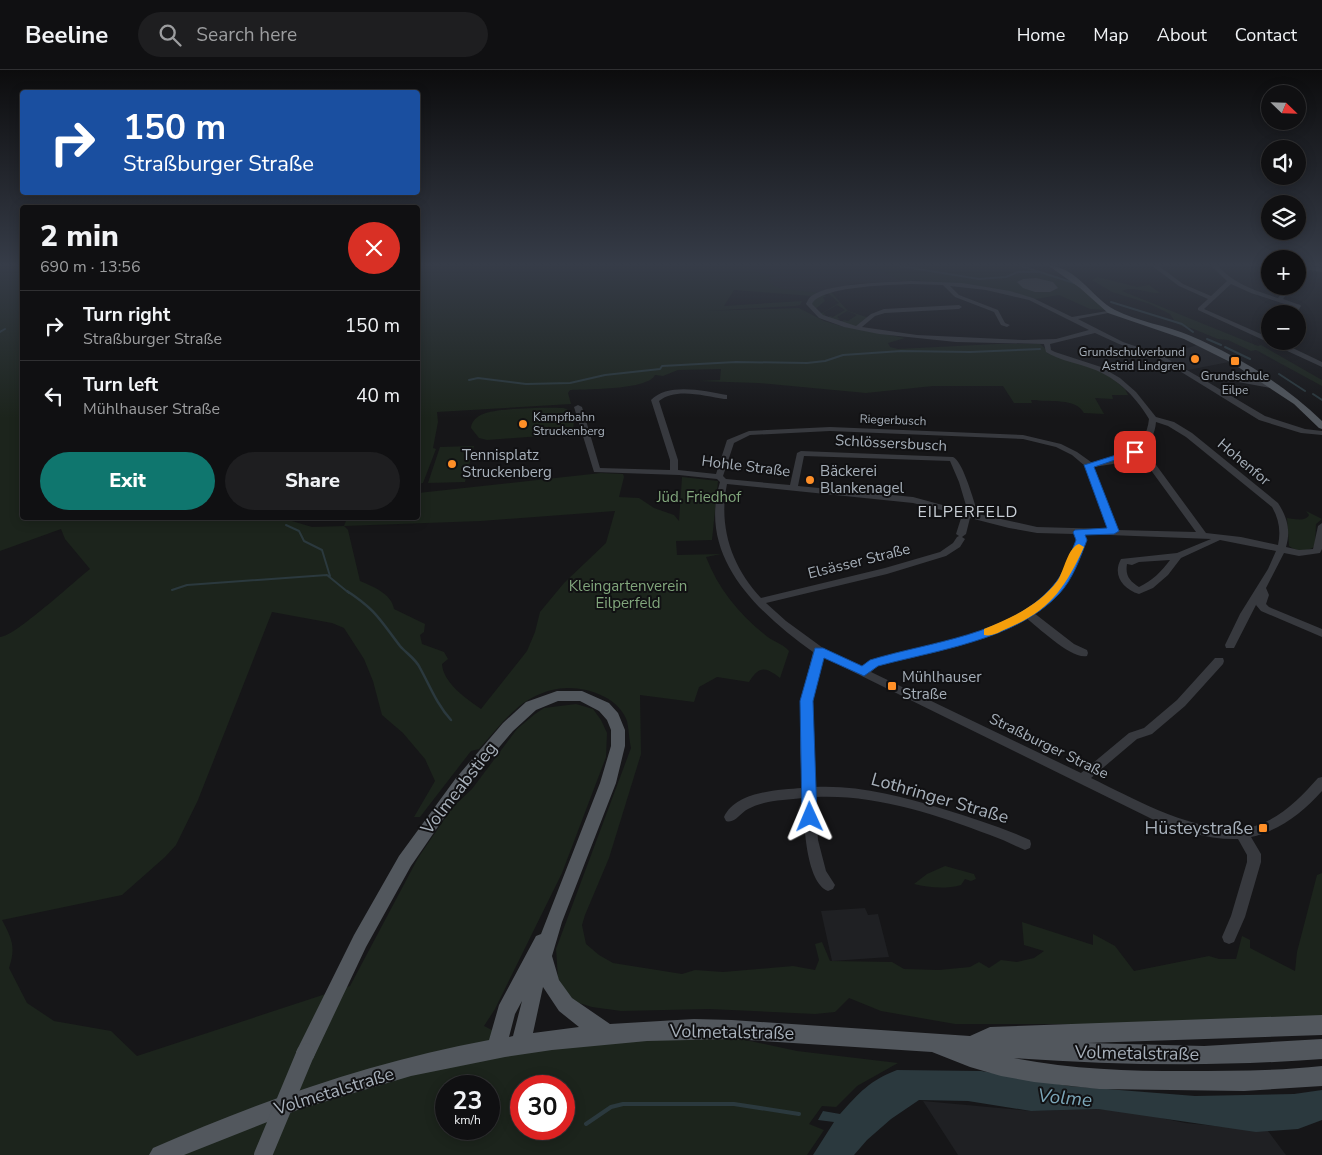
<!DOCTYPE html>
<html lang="en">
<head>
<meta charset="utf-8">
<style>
	:root { --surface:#101012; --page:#1e1e20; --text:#f1f3f6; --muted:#9c9d9f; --line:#303032; --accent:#0f766e }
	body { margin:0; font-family:"Nunito Sans",sans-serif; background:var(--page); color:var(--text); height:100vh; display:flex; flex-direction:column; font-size:19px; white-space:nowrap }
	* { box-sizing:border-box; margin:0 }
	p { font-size:16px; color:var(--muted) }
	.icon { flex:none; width:28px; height:28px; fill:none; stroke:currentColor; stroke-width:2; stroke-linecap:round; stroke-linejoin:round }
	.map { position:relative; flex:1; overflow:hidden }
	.panel { position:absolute; left:20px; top:135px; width:400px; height:315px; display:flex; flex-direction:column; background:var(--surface); border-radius:5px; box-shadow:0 2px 12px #0003,0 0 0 1px var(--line) }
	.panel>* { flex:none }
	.hud { position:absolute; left:20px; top:20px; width:400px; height:105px; border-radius:5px; box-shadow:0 2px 12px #0003,0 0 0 1px var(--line); background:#1a4fa0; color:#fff; overflow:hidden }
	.needle { width:32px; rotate:113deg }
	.controls { position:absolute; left:1261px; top:15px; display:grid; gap:10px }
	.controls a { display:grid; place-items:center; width:45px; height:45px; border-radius:50%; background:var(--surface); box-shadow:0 2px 12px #0003,0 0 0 1px var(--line); font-size:25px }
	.speed { position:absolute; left:435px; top:1005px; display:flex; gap:10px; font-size:25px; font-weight:700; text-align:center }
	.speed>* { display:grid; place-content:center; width:65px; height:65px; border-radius:50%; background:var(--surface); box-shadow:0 2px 12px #0003,0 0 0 1px var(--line); line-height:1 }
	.speed small { font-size:12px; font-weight:400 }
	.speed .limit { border:8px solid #d22; background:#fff; color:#111 }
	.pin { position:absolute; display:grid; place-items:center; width:42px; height:42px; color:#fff; margin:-21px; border-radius:10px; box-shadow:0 2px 8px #0006 }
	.me { position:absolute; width:55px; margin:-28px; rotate:359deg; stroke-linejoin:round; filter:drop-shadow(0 0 4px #0008) }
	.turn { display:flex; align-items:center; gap:18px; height:105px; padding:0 20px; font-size:22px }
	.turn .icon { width:65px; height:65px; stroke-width:2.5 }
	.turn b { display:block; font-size:35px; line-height:42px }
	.round { display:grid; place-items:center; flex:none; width:52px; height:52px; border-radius:26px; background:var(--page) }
	.headline { display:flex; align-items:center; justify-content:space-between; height:85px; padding:0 20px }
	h1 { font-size:30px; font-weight:800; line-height:38px }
	.button { display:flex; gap:10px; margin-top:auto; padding:10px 20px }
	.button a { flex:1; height:58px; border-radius:30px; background:var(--accent); color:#fff; font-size:20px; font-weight:800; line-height:58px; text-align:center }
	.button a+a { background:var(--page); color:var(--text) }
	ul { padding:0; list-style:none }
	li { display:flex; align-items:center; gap:15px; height:70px; padding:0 20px; border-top:1px solid var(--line) }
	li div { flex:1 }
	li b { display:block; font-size:19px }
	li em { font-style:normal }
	header { display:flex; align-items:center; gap:30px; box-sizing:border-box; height:70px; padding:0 25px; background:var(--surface); border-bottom:1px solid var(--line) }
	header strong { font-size:24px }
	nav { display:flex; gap:28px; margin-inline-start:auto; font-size:18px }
	.search { width:350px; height:45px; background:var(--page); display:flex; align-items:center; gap:12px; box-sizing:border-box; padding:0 18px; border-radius:28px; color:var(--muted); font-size:19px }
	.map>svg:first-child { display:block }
</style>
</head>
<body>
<header>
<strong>Beeline</strong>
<div class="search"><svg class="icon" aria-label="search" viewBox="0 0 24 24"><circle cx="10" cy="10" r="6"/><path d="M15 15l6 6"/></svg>Search here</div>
<nav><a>Home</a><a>Map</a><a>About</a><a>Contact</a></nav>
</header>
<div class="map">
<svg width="1322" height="1085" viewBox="0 0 1322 1085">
	<rect width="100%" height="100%" fill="#161618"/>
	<path fill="#1f2023" d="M747 196H872L902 211 852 214 816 223 814 226 743 219Z
		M1197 275 1229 292 1188 300 1162 286Z
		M865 838 868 845 878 844 889 887 832 891 821 841Z
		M923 1031 1031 1041 1098 1039 1138 1043 1185 1053 1268 1061 1286 1085H958Z"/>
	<path fill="#1c241c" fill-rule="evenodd" d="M0 196H22V448H282L312 457 344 456 347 448H418V423L601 403 623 404 624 407 619 427 639 428 654 438 674 445 679 451 682 407 718 411 712 470 676 471 677 485 721 484 706 487C718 518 738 543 764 564 773 572 782 573 789 581L780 608C765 596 759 596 749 612L717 607 699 617 694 632 640 625 641 684 609 788 585 845 582 855 586 874 599 885 613 893 682 904 695 900 723 902 793 896 815 900 819 890 815 874 822 872 830 891 892 892 904 899 939 900 970 897 979 892 989 898 1001 890 1017 892 1034 888 1044 881 1024 875 1022 852 1093 875V864L1115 876 1134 901 1209 886 1219 889H1236L1242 866 1250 870V878L1295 901 1297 882 1317 805 1322 803V948L1114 954H955L881 941 849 928 835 942 815 944 709 939 621 941 592 937 579 933 567 925 558 908 556 879 631 678C629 670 629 660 627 651 618 624 577 613 552 620 539 623 524 631 515 640 502 651 491 666 479 679L471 681 420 747H414L435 711 425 689 403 663 382 645 373 611 364 589 344 558 332 553 272 542 198 730 176 775 165 787 122 825 2 850C12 869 16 877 9 898L27 933 54 951 111 961 137 986 350 916 418 788 452 738 472 719 517 659 535 644 544 638 576 634 593 639 601 650 607 663 606 687 562 803 495 939 484 956 521 975 695 959 797 981 898 993 857 1016 836 1037 822 1036 809 1054 824 1060 807 1085H0V567C13 568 76 510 90 499L65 469 61 459 0 481ZM615 441 606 473 564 513 540 542 535 562 527 581 481 639C467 629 443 613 442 594L448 589 444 582 422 574 420 565 424 562 425 554 394 539C392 524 372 516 360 511L348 460 344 456 481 451ZM446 1016H489V1059H446ZM521 1016H564V1059H521Z
		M418 196H747L757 202 777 206 769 207 768 210 774 216 782 219 822 223 826 227H823L825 231 813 241 809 236 813 226 734 220 724 236 802 231 800 235 795 236 705 241 799 238 824 251 841 256 905 268 888 273 890 277 898 279 996 274H1040L1048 281 1103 300 1125 319 1128 325H1112L1113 329 1095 328 1104 344 1084 343C1075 327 1050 333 1036 330H1031L1032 333H1014L1003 316H933L866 323 758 313 698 311 720 310 721 299 678 300 663 306 655 305C648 320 587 319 570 320L568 323 571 334 437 342 438 352 433 378 436 379 423 413 418 414 421 352H418Z
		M872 196H1023L1079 215 1108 240 1090 239 1059 225 1036 229 996 219 921 212 920 210 902 211Z
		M1098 207 1137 217 1149 215 1160 223C1148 224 1133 215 1122 221L1258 276 1261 275 1322 310V316L1256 280 1251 281 1228 270 1218 269 1191 258 1184 257 1176 253 1170 244 1150 234 1112 222 1092 210Z
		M830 221 848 241 869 248 857 258 839 253 844 250 848 251 857 245 847 241 837 247 840 249 835 252 825 249 830 246 833 247 845 240 837 235 823 243 826 245 822 247 815 243H822L839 233 828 223Z
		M563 338C573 340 575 350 573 359L567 364 487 370 479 368 471 358C471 352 477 346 483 344 496 338 548 337 563 338Z
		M474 376 465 412 428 413 440 377Z
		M1306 441 1322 449 1316 454 1315 476C1308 482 1297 482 1289 476L1287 448C1295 449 1305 452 1309 445Z
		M945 796 974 804 976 809 971 811 965 809 961 815C947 819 929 818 914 814L927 804Z"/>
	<path fill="#2b393e" d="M897 1000 981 1001 1069 1016 1195 1026 1294 1024 1322 1020V1050L1298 1059 1256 1062 1098 1039 1031 1041 968 1031 919 1030 891 1049 867 1070 854 1085H813L834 1052 818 1050 823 1041 840 1044C859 1023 870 1010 897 1000Z"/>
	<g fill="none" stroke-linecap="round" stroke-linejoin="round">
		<path stroke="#2b393e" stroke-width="2" d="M900 196 979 209 1006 207 1018 202H1040
			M1021 196 1074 213
			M1111 232 1182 254 1193 262
			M20 254 22 252
			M0 262 5 259
			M1207 269 1221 275
			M1225 277 1250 289
			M1279 304 1305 321
			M469 310 478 308 526 314 570 313 605 305 660 299 662 296 736 292 807 293 825 291 843 285 901 281 970 282 1040 279
			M1313 324 1322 330
			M286 455 299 461 304 471 322 480 330 506
			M172 520 187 515 327 505 349 523"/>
		<path stroke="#2b393e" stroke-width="2.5" d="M347 521C376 540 380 550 400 576 406 583 416 589 420 598 430 616 437 635 451 650"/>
		<path stroke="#2b393e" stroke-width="4" d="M586 1054 611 1037 623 1034H734L799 1044"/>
	</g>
	<path fill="#404246" d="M1036 208 1053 212 1058 218 1050 222H1035L1023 218 1017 212 1023 209Z"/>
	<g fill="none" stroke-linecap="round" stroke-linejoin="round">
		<path fill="#37393e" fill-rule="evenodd" d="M1152 196H1159L1183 214 1211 226 1227 211 1211 196H1218C1234 214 1256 221 1278 228L1287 216H1293L1283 229 1300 235 1301 236 1296 244H1290L1294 237 1251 223 1231 214 1204 239 1270 268V271H1278L1322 292V297L1198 240V238L1208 229 1179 216Z
			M1309 196 1322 198V202L1310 200 1298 207V203Z
			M911 211 962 213 1010 221 1033 228 1072 247 1113 240V242L1078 249 1123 272 1161 285 1199 307 1238 308 1279 315 1280 317 1276 319 1238 312 1206 311 1265 346 1305 359 1322 361V365L1301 363 1259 350 1157 287 1119 274 1095 263 1050 274 1051 280 1055 282 1101 297 1120 308 1136 322 1156 347 1174 352 1192 363 1278 433C1287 447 1291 460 1286 477L1299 480 1313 479 1318 456 1322 453V479L1320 483 1299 486 1284 483 1266 518 1269 525 1266 534 1269 537 1322 559V567L1261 541 1256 535 1257 533 1234 578H1226L1225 575 1240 544 1268 499 1276 481 1220 470 1181 488 1168 505 1153 518 1139 524C1123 519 1112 505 1121 489L1177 483 1211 469 1084 464 1087 470C1075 498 1061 527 1034 543L1074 574 1087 580 1088 583 1087 586C1072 590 1038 557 1026 548L1002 560 981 567 878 596 871 602 1081 703 1129 663 1144 658 1177 630 1215 588H1223L1224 591 1223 594 1185 636 1152 664 1137 669 1091 708C1137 730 1210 773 1261 754 1284 745 1302 726 1318 708L1322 707V721C1302 743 1281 760 1251 767L1261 784V792L1245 847 1234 872 1229 874 1224 872 1222 867 1231 846 1247 792V785L1238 769C1208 770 1180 760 1152 749L823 587 813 631 812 680 815 717C859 715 901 726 943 739 972 748 1001 757 1030 770L1031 774 1030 778 1025 780C1013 775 1002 769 990 765 935 744 874 724 815 727L818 770 826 801 835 815 833 819 828 821C805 812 804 750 803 728 786 730 764 730 748 739 740 743 735 754 726 751L724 747C736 721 778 720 802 718L800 680 801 631 813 582C759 543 697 488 720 412L717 409 679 405 594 402 574 337 578 335 582 337 600 398 670 400V390L651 330C668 312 705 321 727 325V329H724C706 326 675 317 659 331L678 390V400L716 404 727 370 749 361 830 357 1023 365 1061 374 1077 382 1091 392C1119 391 1146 380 1149 349 1135 325 1114 305 1087 297 1073 292 1059 290 1046 282L1044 274 956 272 879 264 844 257 819 248 806 234C808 230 809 227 813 225 830 213 890 212 911 211ZM911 214 943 215 955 227 994 242 1001 255 1007 257 1010 255 1005 253 998 240 959 225 950 216 986 220 1029 230 1089 260 1056 269 1024 270 917 265 862 257 875 246 885 243 959 239 962 237 959 235 884 239 871 244 856 256 823 245 812 234C821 216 892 215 911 214ZM1156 352 1168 356 1186 367 1272 437C1279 449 1281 461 1278 475L1241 467 1206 463 1151 388 1140 381C1150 374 1155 364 1156 352ZM830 361 1023 369 1056 377 1072 385 1085 396 1108 459 1037 457 978 444C974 432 963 391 953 387L801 381 797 383 790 415 726 409 723 406 734 373 750 365ZM1135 385 1145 392 1196 462 1117 460 1094 397 1113 394ZM804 386 950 391 959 412 968 442 913 427 798 416ZM727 414 913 433 962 445 956 464 959 466 957 467 953 473 940 482 885 498 761 528C732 497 718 457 727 414ZM970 448 1009 458 1037 463 1074 464 1077 470C1072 483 1067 496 1059 508 1021 564 930 572 870 590L862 597 823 578 786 551 766 533 887 504 946 486 960 477 965 469 962 467 966 464ZM1170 490C1162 501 1152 511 1139 517 1130 511 1125 506 1127 494L1132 495 1139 492Z"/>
		<path fill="#52575d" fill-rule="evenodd" d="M1049 196C1076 196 1092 228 1115 240 1138 252 1166 255 1191 266 1238 286 1285 315 1322 351V359L1319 358 1294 334 1232 293 1184 269 1108 243 1080 218Z
			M557 621H582L609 633 618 643 625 660V676L616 713 562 852 552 886 559 910 572 928 610 954 694 949 732 950 970 966 990 957 1322 945V965L1087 973 1204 976 1322 969V989C1219 997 1117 995 1014 988 1070 999 1128 1001 1185 1001 1231 1001 1276 1001 1322 996V1016L1244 1021 1099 1019 1034 1012 1001 1006 970 997 932 982 732 969 647 971 552 980 505 987 411 1006 300 1039 184 1085H149L153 1078C262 1030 372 992 489 970L499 935 536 866 541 864 600 713 611 676V660L607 650 599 641 580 631H558L536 640 513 661 466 716 411 796 366 877 313 989 306 992 299 989 296 982 354 865 399 786 456 708 503 653 526 632ZM543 917 559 941 579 957 533 963ZM522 931 513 966 509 967 515 944Z"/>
		<path stroke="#52575d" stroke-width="18" d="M263 1085 306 982"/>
	</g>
	<linearGradient id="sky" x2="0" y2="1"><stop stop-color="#0c0c0d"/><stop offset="0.56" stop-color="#363c48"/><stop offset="1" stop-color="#363c48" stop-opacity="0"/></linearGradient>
	<rect width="1322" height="348" fill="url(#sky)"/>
	<path fill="#1a73e8" stroke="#114b97" d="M1132 380 1139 382 1094 397 1119 461 1114 464 1085 465 1087 470C1080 488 1073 509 1059 524 1016 570 937 580 878 596L864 606 824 588 813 631 817 747 815 751 810 753 804 751 802 747 800 631 815 578H823L862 596 870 590C928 572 1011 565 1052 517 1064 504 1070 486 1076 470L1073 462 1075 460 1107 458 1084 395Z"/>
	<path fill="#f59e0b" d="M1079 474 1084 477C1065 518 1050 541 1006 559 999 562 992 567 984 565V559C1011 548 1040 535 1058 510 1064 501 1068 477 1079 474Z"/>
	<g fill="#ff8f27" stroke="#111113" stroke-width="2">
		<circle cx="1195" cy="289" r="5"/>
		<rect x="1230" y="286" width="10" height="10" rx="2.5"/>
		<circle cx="523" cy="354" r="5"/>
		<circle cx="452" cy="394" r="5"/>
		<circle cx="810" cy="410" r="5"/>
		<rect x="887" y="611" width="10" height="10" rx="2.5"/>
		<rect x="1258" y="753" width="10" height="10" rx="2.5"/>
	</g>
	<g text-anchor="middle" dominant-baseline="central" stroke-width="4" stroke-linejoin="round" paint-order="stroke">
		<g font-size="12" fill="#a7b0ba" stroke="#111113" text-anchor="end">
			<text x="1185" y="282">Grundschulverbund<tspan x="1185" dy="14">Astrid Lindgren</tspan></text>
			<text x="1235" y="306" text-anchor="middle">Grundschule<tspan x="1235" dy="14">Eilpe</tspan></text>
			<text x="533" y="347" text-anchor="start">Kampfbahn<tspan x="533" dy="14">Struckenberg</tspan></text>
		</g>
		<g font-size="12" fill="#a7b0ba" stroke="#111113">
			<text transform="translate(893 350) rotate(2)">Riegerbusch</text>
		</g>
		<g font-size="15" fill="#a7b0ba" stroke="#111113">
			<text transform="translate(891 373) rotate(3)">Schlössersbusch</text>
			<text transform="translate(1244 392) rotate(40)">Hohenfor</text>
			<text transform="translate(746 396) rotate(7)">Hohle Straße</text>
			<text transform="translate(859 491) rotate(-14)">Elsässer Straße</text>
			<text transform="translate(1049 676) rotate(26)">Straßburger Straße</text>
		</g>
		<g font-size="15" fill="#a7b0ba" stroke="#111113" text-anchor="start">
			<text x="462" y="385">Tennisplatz<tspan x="462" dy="17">Struckenberg</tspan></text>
			<text x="820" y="401">Bäckerei<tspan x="820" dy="17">Blankenagel</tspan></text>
			<text x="902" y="607">Mühlhauser<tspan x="902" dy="17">Straße</tspan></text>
		</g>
		<g font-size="15" fill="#81a67c" stroke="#111113">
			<text x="699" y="427">Jüd. Friedhof</text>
			<text x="628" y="516">Kleingartenverein<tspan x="628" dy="17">Eilperfeld</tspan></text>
		</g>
		<g font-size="16" letter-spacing="1" fill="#c8ced5" stroke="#111113">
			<text x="968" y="442">EILPERFELD</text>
		</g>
		<g font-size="18" fill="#a7b0ba" stroke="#111113">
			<text transform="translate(459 718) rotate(-52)">Volmeabstieg</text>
			<text transform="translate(940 728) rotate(16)">Lothringer Straße</text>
			<text transform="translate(732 962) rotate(1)">Volmetalstraße</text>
			<text transform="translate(1137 983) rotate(1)">Volmetalstraße</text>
			<text transform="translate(334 1021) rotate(-17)">Volmetalstraße</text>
		</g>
		<g font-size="18" fill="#a7b0ba" stroke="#111113" text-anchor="end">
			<text x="1253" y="758">Hüsteystraße</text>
		</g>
		<g font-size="19" font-style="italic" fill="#7ba6b8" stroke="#111113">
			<text transform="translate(1065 1028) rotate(5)">Volme</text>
		</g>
	</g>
</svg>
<div class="controls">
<a><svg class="needle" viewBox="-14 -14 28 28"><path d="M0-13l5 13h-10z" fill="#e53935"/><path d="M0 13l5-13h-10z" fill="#9c9d9f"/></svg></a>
<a><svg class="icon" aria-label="sound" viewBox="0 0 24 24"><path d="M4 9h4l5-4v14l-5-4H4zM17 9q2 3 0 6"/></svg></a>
<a><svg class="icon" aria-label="layers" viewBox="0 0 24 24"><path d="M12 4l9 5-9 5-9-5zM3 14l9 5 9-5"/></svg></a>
<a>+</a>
<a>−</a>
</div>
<div class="speed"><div>23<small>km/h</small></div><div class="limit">30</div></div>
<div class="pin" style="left:1135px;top:382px;background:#d93025"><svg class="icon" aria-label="arrive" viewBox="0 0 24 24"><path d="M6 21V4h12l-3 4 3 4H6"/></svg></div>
<svg class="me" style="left:810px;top:747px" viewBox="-20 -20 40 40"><path d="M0-17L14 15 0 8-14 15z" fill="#1a73e8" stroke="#fff" stroke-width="4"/></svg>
<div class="hud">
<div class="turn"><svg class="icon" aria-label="right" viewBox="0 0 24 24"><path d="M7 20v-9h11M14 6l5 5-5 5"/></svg><div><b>150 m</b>Straßburger Straße</div></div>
</div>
<section class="panel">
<div class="headline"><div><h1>2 min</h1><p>690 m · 13:56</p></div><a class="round" style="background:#d93025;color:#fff"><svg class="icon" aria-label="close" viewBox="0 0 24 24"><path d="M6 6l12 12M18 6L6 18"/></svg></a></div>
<ul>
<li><svg class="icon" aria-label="right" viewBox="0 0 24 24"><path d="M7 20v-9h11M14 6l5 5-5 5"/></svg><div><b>Turn right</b><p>Straßburger Straße</p></div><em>150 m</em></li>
<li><svg class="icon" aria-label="left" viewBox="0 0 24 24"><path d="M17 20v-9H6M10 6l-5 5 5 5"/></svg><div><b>Turn left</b><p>Mühlhauser Straße</p></div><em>40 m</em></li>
</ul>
<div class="button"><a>Exit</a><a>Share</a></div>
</section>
</div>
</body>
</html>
